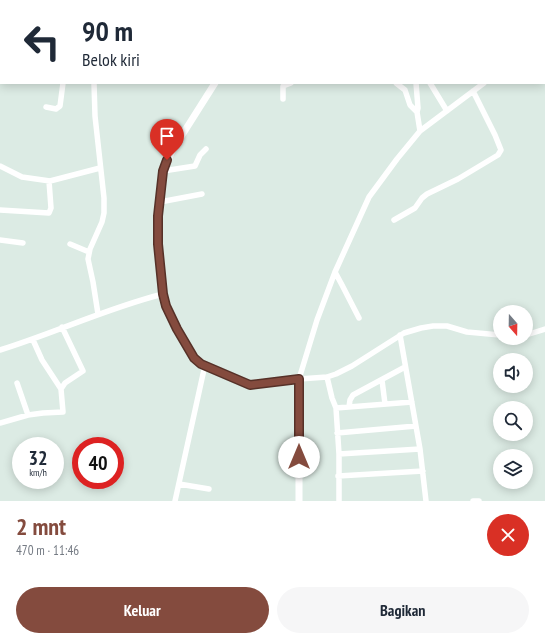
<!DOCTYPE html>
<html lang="id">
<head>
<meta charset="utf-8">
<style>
	:root { --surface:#fff; --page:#f6f6f7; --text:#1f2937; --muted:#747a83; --accent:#844b3e }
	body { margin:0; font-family:"PT Sans Narrow",sans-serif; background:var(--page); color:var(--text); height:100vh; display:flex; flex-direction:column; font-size:15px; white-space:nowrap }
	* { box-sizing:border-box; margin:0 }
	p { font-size:13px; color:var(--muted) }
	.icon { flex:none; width:22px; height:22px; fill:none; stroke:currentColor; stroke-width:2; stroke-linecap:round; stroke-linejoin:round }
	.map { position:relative; height:501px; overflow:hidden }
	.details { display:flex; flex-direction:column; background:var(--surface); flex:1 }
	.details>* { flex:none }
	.guide { position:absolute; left:0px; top:0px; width:545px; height:84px; box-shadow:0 2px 10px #0003; background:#fff; color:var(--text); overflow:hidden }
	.needle { width:26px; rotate:160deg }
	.tools { position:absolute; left:493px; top:305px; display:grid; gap:8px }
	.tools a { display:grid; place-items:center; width:40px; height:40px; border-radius:50%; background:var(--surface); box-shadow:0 2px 10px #0003; font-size:20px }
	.speed { position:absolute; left:12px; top:437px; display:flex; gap:8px; font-size:20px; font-weight:700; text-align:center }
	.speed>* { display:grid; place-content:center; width:52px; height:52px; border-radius:50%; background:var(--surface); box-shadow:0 2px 10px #0003; line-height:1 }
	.speed small { font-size:10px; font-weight:400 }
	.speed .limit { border:6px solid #d22; background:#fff; color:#111 }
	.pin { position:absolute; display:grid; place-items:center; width:34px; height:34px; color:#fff; margin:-41px -17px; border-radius:50% 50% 50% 0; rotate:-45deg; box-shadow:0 0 4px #0007 }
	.pin .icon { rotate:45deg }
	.me { position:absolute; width:44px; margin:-22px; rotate:0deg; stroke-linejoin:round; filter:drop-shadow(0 0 3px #0008) }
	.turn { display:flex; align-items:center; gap:14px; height:84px; padding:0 16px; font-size:18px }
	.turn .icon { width:52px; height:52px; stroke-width:2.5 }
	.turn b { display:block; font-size:28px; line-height:34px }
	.round { display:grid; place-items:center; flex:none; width:42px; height:42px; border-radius:21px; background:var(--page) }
	.headline { display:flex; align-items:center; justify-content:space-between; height:68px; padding:0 16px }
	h1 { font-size:24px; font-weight:600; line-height:30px; color:var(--accent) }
	.primary-button { display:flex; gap:8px; margin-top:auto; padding:8px 16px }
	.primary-button a { flex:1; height:46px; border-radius:24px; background:var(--accent); color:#fff; font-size:16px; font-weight:600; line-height:46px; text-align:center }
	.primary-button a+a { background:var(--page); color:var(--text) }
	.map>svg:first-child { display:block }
</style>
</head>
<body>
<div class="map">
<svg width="545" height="501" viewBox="0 0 545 501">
	<rect width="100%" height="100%" fill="#dcebe4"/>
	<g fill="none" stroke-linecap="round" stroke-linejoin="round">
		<defs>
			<path id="secondary" d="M219 1 221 0
				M0 42H1"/>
		</defs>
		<use href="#secondary" stroke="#aeccc1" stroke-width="10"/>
		<path stroke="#fff" stroke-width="5.5" d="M370 0V1
			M167 1 169 0
			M443 1V0
			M532 1 533 0
			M0 17H1
			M94 83 95 116 104 198V213L102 222 90 249 88 259 93 282 98 314
			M396 83 405 90 410 105 417 112
			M416 83 418 108 417 112 420 131
			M430 83 447 111
			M484 83 420 131 397 159 369 197 335 272 317 320 299 379 327 377 336 374 352 366 404 333 421 328 433 326H447L467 332 500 335
			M283 99V86L291 83
			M46 107 56 109 60 106 63 83
			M0 166 22 177 50 181 100 168
			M163 171 195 166 200 155 206 149
			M160 202 202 194
			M0 210 49 213 51 208 49 181
			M394 220 415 208 422 198 427 194 458 179 498 155 501 150 495 135 473 91
			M0 240 23 243
			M70 244 89 252
			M335 272 342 285 359 318
			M400 335 420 449 426 501
			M526 335 545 329
			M0 350C55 333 107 308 163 294
			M327 377 332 398 336 408 339 454V501
			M382 380 385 404
			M17 383 28 415
			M61 389 65 383 83 371 62 327
			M349 407 350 400 353 395 405 367
			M336 408 412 402
			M0 423 28 415 43 413 63 412 61 389 42 360 33 340
			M337 433 416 426
			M339 454 420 449
			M338 476 423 471
			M179 484 209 489
			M175 501 205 365
			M473 501H479"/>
		<path stroke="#fff" stroke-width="7" d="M238 0V1
			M215 83 172 151 163 171 158 216V244L163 294 166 306 177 329 194 357 201 364 250 385 299 379V501"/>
		<use href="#secondary" stroke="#fff" stroke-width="8"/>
	</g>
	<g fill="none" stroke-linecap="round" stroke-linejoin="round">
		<defs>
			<path id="route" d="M167 160 163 171 158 216V244L163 294 166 306 177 329 194 358 201 364 250 385 299 379V457"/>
		</defs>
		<use href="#route" stroke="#563128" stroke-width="10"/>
		<use href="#route" stroke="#844b3e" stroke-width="7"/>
	</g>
</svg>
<div class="tools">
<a><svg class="needle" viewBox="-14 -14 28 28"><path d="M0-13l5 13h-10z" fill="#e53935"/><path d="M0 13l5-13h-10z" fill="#747a83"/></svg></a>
<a><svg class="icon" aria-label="sound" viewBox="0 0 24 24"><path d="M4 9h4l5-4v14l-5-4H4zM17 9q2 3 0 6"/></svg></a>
<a><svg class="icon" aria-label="search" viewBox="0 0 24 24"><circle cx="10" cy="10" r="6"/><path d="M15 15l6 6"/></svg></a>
<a><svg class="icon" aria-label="layers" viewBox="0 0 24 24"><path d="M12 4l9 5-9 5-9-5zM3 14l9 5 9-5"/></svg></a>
</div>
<div class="speed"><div>32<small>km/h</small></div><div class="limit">40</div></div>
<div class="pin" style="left:167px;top:160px;background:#d93025"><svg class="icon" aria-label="arrive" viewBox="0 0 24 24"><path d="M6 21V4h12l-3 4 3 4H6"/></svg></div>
<svg class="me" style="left:299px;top:457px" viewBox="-20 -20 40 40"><circle r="19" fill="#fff"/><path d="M0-13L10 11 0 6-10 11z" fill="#844b3e"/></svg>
<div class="guide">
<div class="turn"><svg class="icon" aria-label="left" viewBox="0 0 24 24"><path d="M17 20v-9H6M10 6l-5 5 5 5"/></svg><div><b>90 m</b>Belok kiri</div></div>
</div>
</div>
<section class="details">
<div class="headline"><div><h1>2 mnt</h1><p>470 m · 11:46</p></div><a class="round" style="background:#d93025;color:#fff"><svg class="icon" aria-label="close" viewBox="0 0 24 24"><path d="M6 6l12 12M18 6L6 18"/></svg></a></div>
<div class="primary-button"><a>Keluar</a><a>Bagikan</a></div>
</section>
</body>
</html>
